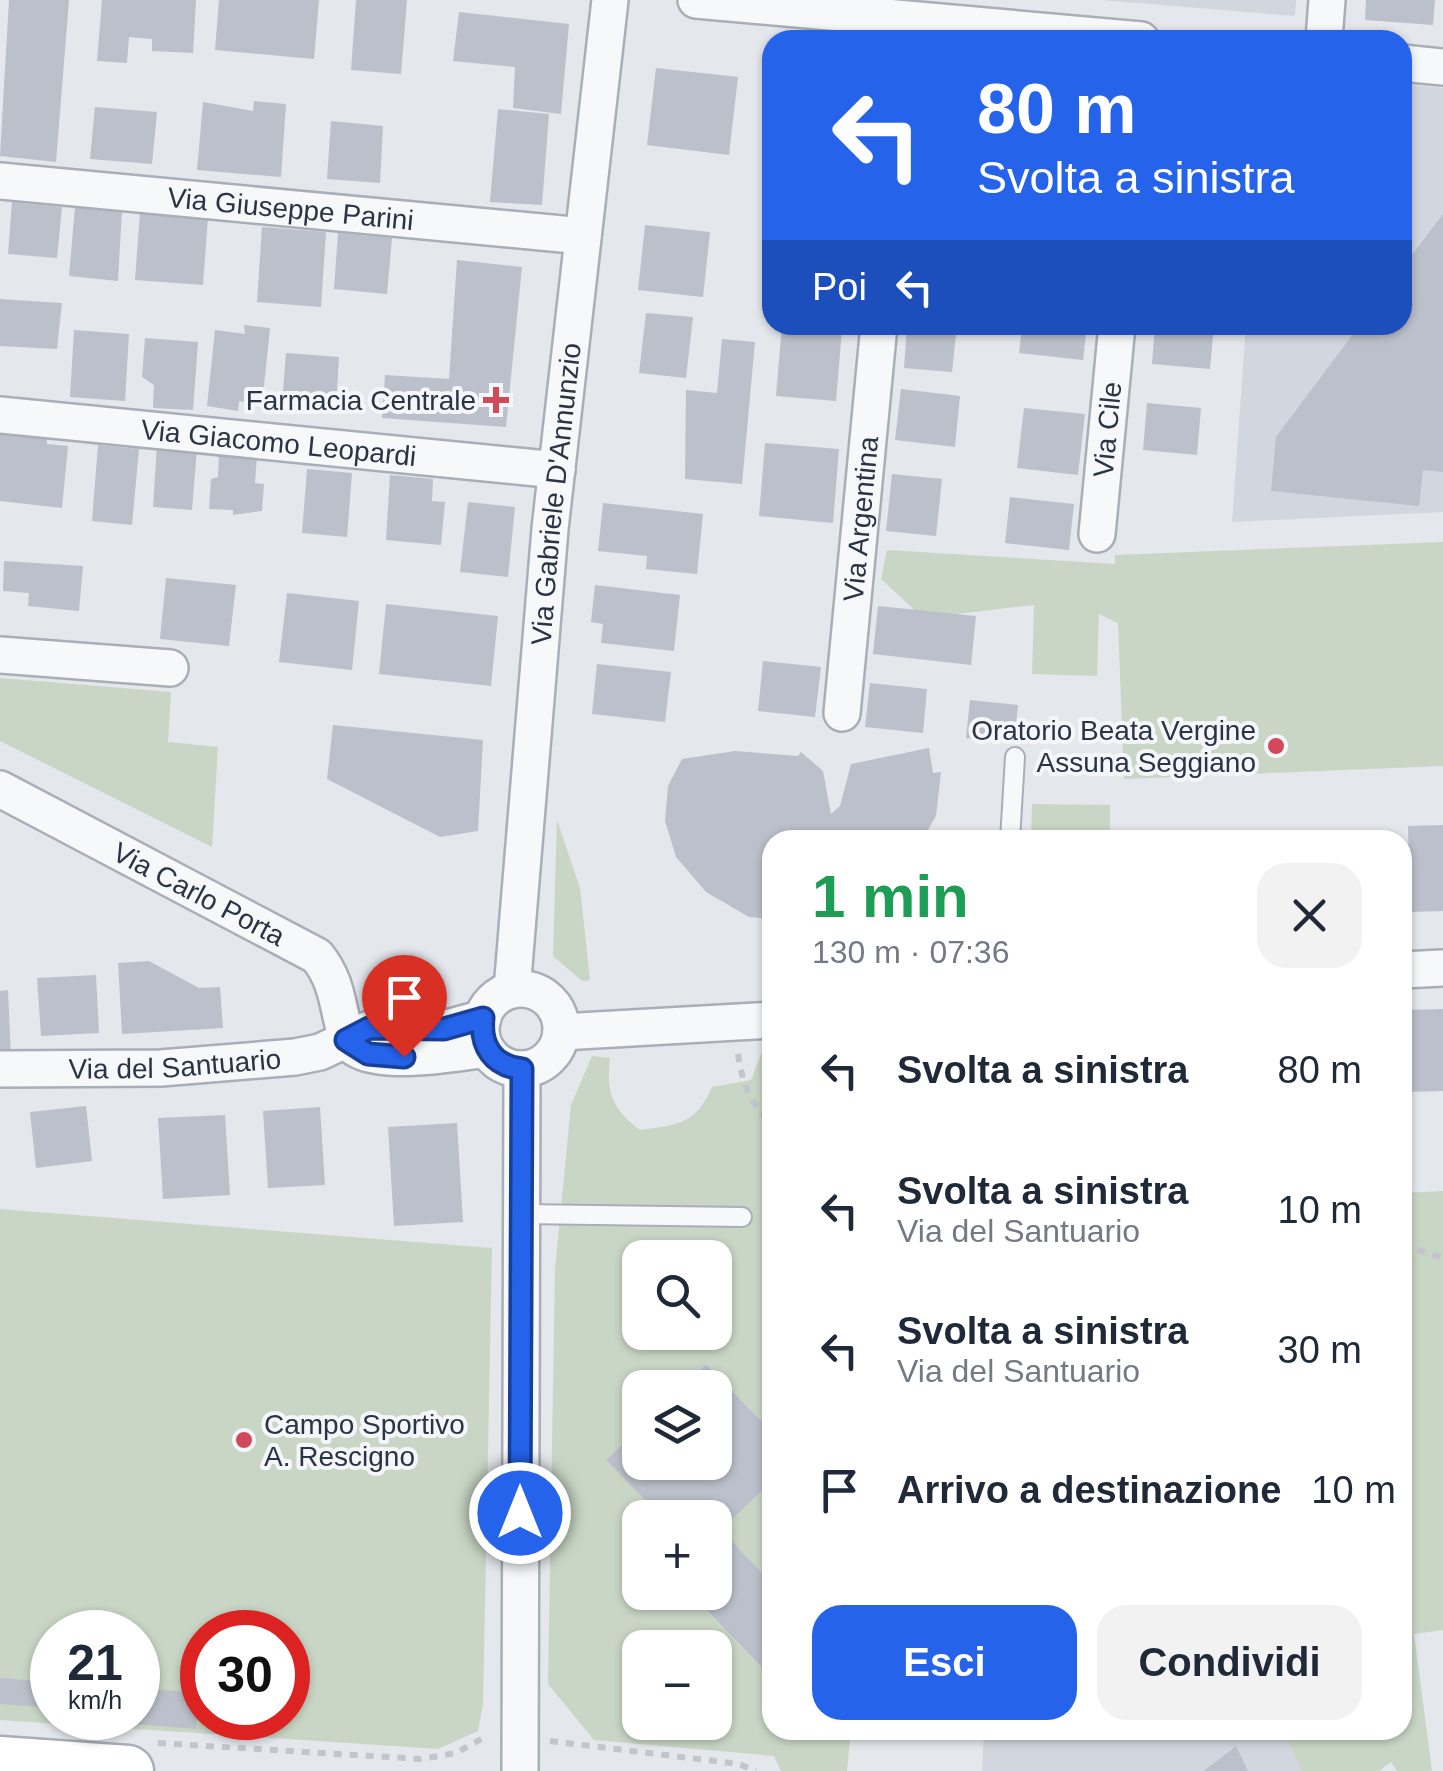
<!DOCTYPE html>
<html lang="it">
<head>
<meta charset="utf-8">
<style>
	:root { --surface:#fff; --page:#f2f2f3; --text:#1f2937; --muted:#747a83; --accent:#2563eb }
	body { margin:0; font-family:Arial,sans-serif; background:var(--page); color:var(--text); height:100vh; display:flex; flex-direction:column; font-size:38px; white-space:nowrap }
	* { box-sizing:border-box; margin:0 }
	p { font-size:32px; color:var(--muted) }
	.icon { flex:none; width:55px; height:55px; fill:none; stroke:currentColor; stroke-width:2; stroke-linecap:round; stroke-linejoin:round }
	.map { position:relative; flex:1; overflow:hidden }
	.panel { position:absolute; left:762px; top:830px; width:650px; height:910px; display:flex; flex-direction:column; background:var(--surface); border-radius:30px; box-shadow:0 2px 8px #0004 }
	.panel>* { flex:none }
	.top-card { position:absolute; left:762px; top:30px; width:650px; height:305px; border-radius:30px; box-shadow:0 2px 8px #0004; background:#2563eb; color:#fff; overflow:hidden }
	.buttons { position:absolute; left:622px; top:1240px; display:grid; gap:20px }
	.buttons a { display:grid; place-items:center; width:110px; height:110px; border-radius:20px; background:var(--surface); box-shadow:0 2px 8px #0004; font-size:50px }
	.speed { position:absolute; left:30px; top:1610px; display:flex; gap:20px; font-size:50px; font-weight:700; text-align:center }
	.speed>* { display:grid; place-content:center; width:130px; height:130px; border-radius:50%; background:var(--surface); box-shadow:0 2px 8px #0004; line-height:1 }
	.speed small { font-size:25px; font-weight:400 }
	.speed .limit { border:15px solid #d22; background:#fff; color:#111 }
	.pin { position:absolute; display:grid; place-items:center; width:85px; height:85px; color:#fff; margin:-102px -42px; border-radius:50% 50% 50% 0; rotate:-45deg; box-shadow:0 0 10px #0007 }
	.pin .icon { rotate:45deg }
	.me { position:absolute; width:110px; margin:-55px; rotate:0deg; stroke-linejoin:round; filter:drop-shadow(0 0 8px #0008) }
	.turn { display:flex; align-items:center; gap:35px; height:210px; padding:0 50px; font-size:45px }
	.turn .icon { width:130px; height:130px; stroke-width:2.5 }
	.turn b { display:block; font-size:70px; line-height:85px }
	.then { display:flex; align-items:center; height:95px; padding:0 50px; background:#0003; gap:20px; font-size:38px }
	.round { display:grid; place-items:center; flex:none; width:105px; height:105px; border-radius:30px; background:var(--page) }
	.summary { display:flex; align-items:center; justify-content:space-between; height:170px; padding:0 50px }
	h1 { font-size:60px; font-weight:700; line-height:75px; color:#1e9e55 }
	.action { display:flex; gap:20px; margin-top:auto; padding:20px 50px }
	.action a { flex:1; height:115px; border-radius:30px; background:var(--accent); color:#fff; font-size:40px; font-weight:700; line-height:115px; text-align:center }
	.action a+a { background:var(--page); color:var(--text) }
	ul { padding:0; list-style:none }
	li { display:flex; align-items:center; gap:30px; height:140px; padding:0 50px }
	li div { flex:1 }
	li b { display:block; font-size:38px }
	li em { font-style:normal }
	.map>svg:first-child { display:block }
</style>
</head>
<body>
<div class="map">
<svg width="1443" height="1771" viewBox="0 0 1443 1771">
	<rect width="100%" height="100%" fill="#e4e7ec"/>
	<path fill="#d2d6de" d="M1101 0H1296L1295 16Z
		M1403 84 1443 88V512L1232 522 1246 325H1402Z
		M984 1730H1283L1301 1771H982Z"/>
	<path fill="#c9d6c5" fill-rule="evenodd" d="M1443 542V766L1124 779 1118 623 1099 614 1097 676 1032 674 1034 605 923 618 881 579 887 550 1115 564V555Z
		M0 678 171 692 168 742 218 747 212 847 0 741Z
		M1032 804 1110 805V840H1031Z
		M557 820 580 888 590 980 582 981 553 956Z
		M772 1053V1432L706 1364 681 1387 640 1388V1427L606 1460 663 1517 640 1518V1592L689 1593 768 1674 772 1671V1730H851L847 1771H781L774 1756 594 1740 548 1684 555 1269 571 1105 592 1056 610 1058C606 1094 612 1108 640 1130 678 1125 696 1124 712 1087L751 1080 761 1054ZM640 1258H715V1332H640ZM640 1648H715V1722H640Z
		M1443 1191V1630L1414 1634 1432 1771H1397L1391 1762 1379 1771H1301L1283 1730H1402L1403 1193Z
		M0 1209 492 1248 483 1704 478 1731 438 1749 0 1720ZM52 1632H138V1718H52ZM202 1632H288V1718H202Z
		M772 1481V1583L721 1530Z"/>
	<path fill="#bbc0ca" d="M9 0H69L56 162 0 156Z
		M102 0H196L193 53 152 51V39L129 37 127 63 97 61Z
		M219 0H319L314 59 215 50Z
		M356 0H407L401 74 351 70Z
		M1366 0H1435L1433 25 1365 20Z
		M459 12 569 24 561 114 513 108 515 67 453 61Z
		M656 68 738 77 729 155 647 145Z
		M254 101 286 104 281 177 197 170 203 102 253 111Z
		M95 107 157 112 152 164 90 159Z
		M498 109 549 114 542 205 490 202Z
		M331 121 383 126 380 183 327 179Z
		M12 202 62 207 57 258 8 254Z
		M75 207 122 211 118 281 69 276Z
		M140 212 208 218 203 285 135 280Z
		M1443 214V472L1423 470 1419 506 1271 491 1276 437 1360 325H1402V268Z
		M645 225 710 232 703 297 638 290Z
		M262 227 326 232 321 307 257 302Z
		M338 233 392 238 387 294 334 289Z
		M457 260 522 267 506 427 382 418 385 375 449 379Z
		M0 299 62 303 57 349 0 346Z
		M646 313 693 317 686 378 639 373Z
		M244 325 270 328 262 405 239 401 238 411 207 406 215 330 245 334Z
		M782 325 842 329 836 401 776 396Z
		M907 325H957L952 372 904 368Z
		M1022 325H1087L1083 360 1019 353Z
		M1155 325H1214L1210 369 1152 364Z
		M74 330 129 334 125 401 70 397Z
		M145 338 198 342 193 410 153 408 154 385 142 377Z
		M722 339 755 342 742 484 685 479 686 390 717 393Z
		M286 353 339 357 336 407 282 404Z
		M901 389 960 396 955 447 895 440Z
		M1147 403 1201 408 1197 455 1143 450Z
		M1024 408 1085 414 1078 475 1017 468Z
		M0 434 47 437V444L68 446 62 508 0 501Z
		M765 443 839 449 833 523 759 516Z
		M98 445 139 449 132 525 92 521Z
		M157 445 197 448 192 510 153 507Z
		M219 452 257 455 255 483 264 484 262 511 233 515V510L209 509 211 479 218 477Z
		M307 469 352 473 347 537 302 533Z
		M892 474 942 479 936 536 886 531Z
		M390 475 433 479 432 501 445 502 441 545 386 540Z
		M1010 497 1074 504 1069 550 1005 543Z
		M468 502 515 507 508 577 460 572Z
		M603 503 703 514 697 574 646 569 647 556 598 551Z
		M4 561 83 566 79 611 28 606 29 593 3 591Z
		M166 578 236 585 229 646 160 639Z
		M595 585 680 595 674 651 601 643 603 624 591 622Z
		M287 593 359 601 352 670 279 662Z
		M386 604 498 616 491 686 379 674Z
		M878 606 976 616 971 665 873 654Z
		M763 661 821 667 815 717 758 711Z
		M597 664 671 672 665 722 592 714Z
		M870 683 927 689 923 733 865 727Z
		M970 700 1018 705 1014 743 966 738Z
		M333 725 483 740 478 831 440 837 327 779Z
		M929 748 933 773 941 772 936 816 922 840H772V919L749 917 706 892 676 857 665 821 668 786 682 759 735 751 798 756 801 752 823 771 831 814 840 806 851 764Z
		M1443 825V911L1410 912 1408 826Z
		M149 961 199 988 220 987 223 1028 122 1034 118 963Z
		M96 975 99 1033 41 1036 37 978Z
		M8 990 11 1058 0 1059V991Z
		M1443 1009V1091L1402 1092V1010Z
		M86 1106 92 1161 36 1168 30 1112Z
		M320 1107 325 1185 268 1188 263 1111Z
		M225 1115 230 1195 163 1199 158 1118Z
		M457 1123 463 1222 394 1226 388 1127Z
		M706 1364 772 1432V1481L721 1530 772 1583 769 1675 689 1592H715V1518H663L606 1460 640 1427V1462H715V1388H681Z
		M0 1678 52 1682V1708L0 1704Z
		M138 1688 199 1693 196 1729 83 1720 138 1718Z
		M1236 1746 1248 1771H1204Z"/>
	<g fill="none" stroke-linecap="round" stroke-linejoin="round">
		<defs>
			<path id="lane" d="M1010 840 1015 757
				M521 1214 742 1217"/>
			<g id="street">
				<path d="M696 0 1141 40"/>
				<path d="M1324 40 1327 0"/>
				<path d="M1402 63 1443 67"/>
				<path id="s1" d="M0 181 583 236"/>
				<path id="s2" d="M0 415 557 470"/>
				<path id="s3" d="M1097 534 1117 325"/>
				<path d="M0 655 170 668"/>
				<path id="s4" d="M842 713 879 325"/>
				<path id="s5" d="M0 789 317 956C338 982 337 1006 346 1036 356 1072 458 1053 486 1049"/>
				<path d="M1402 970 1443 968"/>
				<circle cx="521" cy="1029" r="40"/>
				<path id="s6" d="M512 990 550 529 610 0"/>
				<path d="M561 1032 772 1020"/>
				<path id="s7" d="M0 1069 161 1068 295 1057 320 1052 369 1029H443L483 1018"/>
				<path d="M520 1771 522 1069"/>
			</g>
			<path id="secondary" d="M0 1762 128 1771"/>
		</defs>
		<use href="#lane" stroke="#a9aeb7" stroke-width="22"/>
		<use href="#street" stroke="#a9aeb7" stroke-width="40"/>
		<use href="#secondary" stroke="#a9aeb7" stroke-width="55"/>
		<path stroke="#c2c5cb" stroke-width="6" stroke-dasharray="8 8" stroke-linecap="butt" d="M738 1054C742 1081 750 1106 772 1123
			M1402 1245 1443 1258
			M550 1741 739 1764 756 1771
			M158 1743 421 1759 456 1753 485 1737"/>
		<use href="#lane" stroke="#f7f8fa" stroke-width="18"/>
		<use href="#street" stroke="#f7f8fa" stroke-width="35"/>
		<use href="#secondary" stroke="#fff" stroke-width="50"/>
	</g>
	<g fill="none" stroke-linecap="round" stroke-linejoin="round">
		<defs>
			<path id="route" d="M404 1057 368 1054 346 1040 369 1028 444 1029 483 1018C480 1046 493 1066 522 1069L520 1513"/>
		</defs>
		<use href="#route" stroke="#184099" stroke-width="25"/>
		<use href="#route" stroke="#2563eb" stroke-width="18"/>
	</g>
	<g fill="#d1495b" stroke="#f4f6f9" stroke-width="4">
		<path d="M491 385h10v10h10v10h-10v10h-10v-10h-10v-10h10z"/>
		<circle cx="1276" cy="746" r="10"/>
		<circle cx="244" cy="1440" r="10"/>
	</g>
	<g text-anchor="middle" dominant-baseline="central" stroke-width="8" stroke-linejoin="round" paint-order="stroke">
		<g font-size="28" fill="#2b3445" stroke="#f4f6f9">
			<text stroke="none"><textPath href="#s1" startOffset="292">Via Giuseppe Parini</textPath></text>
			<text stroke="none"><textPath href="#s3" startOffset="105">Via Cile</textPath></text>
			<text stroke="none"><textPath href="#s2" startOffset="280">Via Giacomo Leopardi</textPath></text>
			<text stroke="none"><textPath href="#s6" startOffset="498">Via Gabriele D'Annunzio</textPath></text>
			<text stroke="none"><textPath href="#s4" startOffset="195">Via Argentina</textPath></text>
			<text stroke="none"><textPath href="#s5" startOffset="225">Via Carlo Porta</textPath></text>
			<text stroke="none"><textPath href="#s7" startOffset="175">Via del Santuario</textPath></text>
		</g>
		<g font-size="28" fill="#2b3445" stroke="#f4f6f9" text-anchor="end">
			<text x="476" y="400">Farmacia Centrale</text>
			<text x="1256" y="730">Oratorio Beata Vergine<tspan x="1256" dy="32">Assuna Seggiano</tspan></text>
			<text x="264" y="1424" text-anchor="start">Campo Sportivo<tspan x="264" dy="32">A. Rescigno</tspan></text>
		</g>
	</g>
</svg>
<div class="buttons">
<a><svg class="icon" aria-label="search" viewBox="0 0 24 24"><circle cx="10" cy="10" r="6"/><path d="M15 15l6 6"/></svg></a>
<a><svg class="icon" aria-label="layers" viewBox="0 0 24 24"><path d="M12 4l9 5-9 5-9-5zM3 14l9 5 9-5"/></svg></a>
<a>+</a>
<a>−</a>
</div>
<div class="speed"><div>21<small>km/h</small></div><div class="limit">30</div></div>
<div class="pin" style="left:404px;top:1057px;background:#d93025"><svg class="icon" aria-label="arrive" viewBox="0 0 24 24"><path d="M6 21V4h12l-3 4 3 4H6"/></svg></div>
<svg class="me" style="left:520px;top:1513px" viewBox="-20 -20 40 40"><circle r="17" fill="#2563eb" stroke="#fff" stroke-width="3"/><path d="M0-11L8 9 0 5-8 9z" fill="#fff"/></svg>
<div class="top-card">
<div class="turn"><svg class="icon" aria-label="left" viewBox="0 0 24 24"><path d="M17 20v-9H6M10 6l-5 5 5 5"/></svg><div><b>80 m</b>Svolta a sinistra</div></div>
<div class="then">Poi<svg class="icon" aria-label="left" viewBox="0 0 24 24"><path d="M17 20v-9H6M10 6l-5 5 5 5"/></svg></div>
</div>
<section class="panel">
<div class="summary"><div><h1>1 min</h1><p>130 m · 07:36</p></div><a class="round"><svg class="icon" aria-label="close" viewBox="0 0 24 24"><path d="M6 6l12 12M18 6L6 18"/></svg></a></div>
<ul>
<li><svg class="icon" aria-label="left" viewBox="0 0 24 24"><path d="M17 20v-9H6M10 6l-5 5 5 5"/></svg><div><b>Svolta a sinistra</b></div><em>80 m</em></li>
<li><svg class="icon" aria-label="left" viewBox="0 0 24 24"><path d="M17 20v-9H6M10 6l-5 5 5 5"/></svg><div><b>Svolta a sinistra</b><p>Via del Santuario</p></div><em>10 m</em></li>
<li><svg class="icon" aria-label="left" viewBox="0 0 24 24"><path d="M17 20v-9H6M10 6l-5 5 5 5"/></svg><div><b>Svolta a sinistra</b><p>Via del Santuario</p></div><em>30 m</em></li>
<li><svg class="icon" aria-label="arrive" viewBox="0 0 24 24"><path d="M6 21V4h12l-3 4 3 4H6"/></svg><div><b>Arrivo a destinazione</b></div><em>10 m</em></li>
</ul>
<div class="action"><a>Esci</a><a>Condividi</a></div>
</section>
</div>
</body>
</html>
